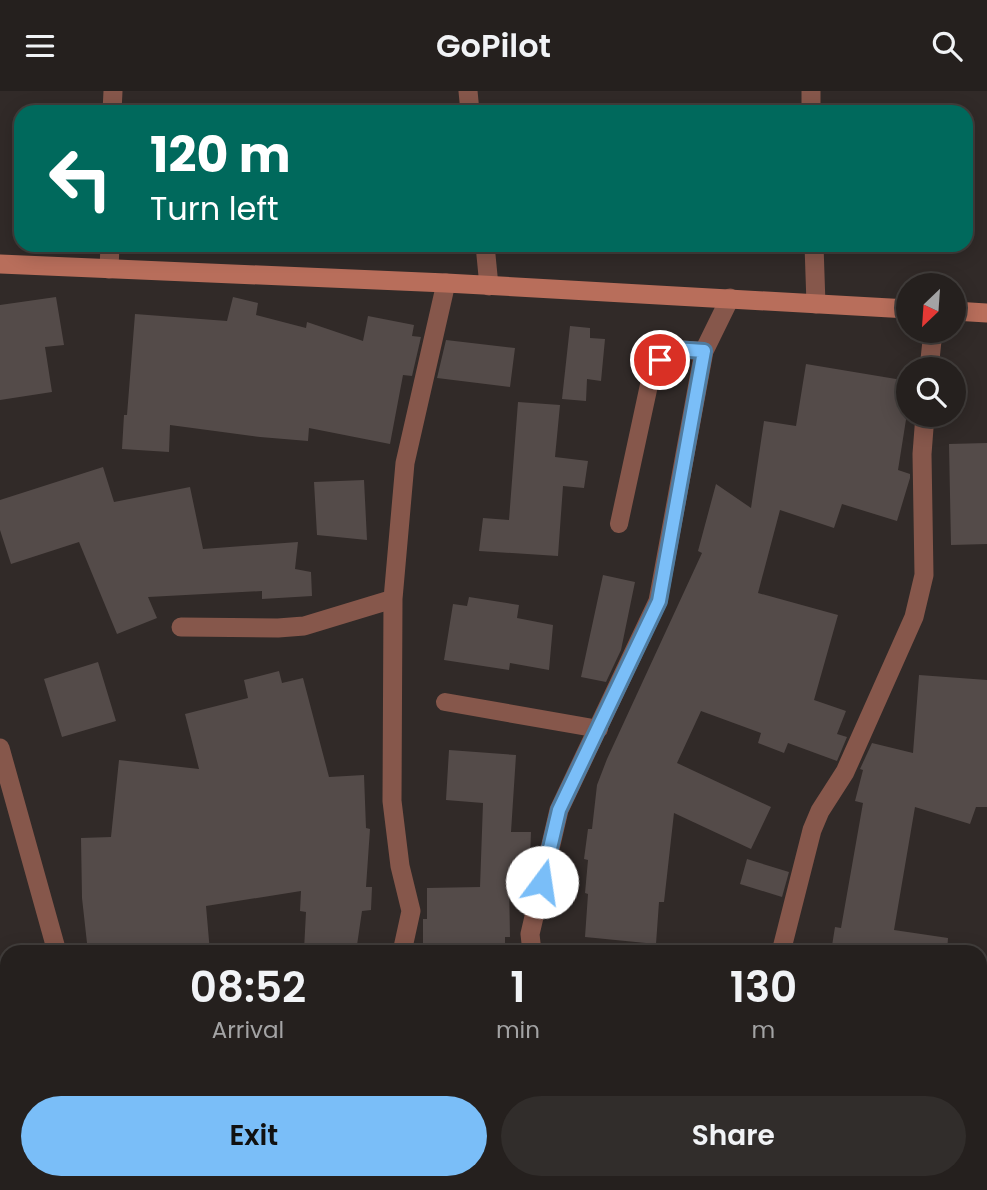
<!DOCTYPE html>
<html lang="en">
<head>
<meta charset="utf-8">
<style>
	:root { --surface:#25201e; --page:#312d2b; --text:#f1f3f6; --muted:#a3a3a4; --line:#423e3c; --accent:#7abef8 }
	body { margin:0; font-family:Poppins,sans-serif; background:var(--page); color:var(--text); height:100vh; display:flex; flex-direction:column; font-size:26px; white-space:nowrap }
	* { box-sizing:border-box; margin:0 }
	p { font-size:23px; color:var(--muted) }
	.icon { flex:none; width:38px; height:38px; fill:none; stroke:currentColor; stroke-width:2; stroke-linecap:round; stroke-linejoin:round }
	.map { position:relative; flex:1; overflow:hidden }
	.drawer { position:absolute; left:0px; top:854px; width:987px; height:245px; display:flex; flex-direction:column; background:var(--surface); border-radius:21px 21px 0 0; box-shadow:0 4px 18px #0003,0 0 0 2px var(--line) }
	.drawer>* { flex:none }
	.guide { position:absolute; left:14px; top:14px; width:959px; height:147px; border-radius:21px; box-shadow:0 4px 18px #0003,0 0 0 2px var(--line); background:#00695c; color:#fff; overflow:hidden }
	.needle { width:46px; rotate:205deg }
	.tools { position:absolute; left:896px; top:182px; display:grid; gap:14px }
	.tools a { display:grid; place-items:center; width:70px; height:70px; border-radius:50%; background:var(--surface); box-shadow:0 4px 18px #0003,0 0 0 2px var(--line); font-size:35px }
	.pin { position:absolute; display:grid; place-items:center; width:60px; height:60px; color:#fff; margin:-30px; border:4px solid #fff; border-radius:50%; box-shadow:0 2px 7px #0007 }
	.me { position:absolute; width:77px; margin:-38px; rotate:14deg; stroke-linejoin:round; filter:drop-shadow(0 0 5px #0008) }
	.turn { display:flex; align-items:center; gap:24px; height:147px; padding:0 21px; font-size:32px }
	.turn .icon { width:91px; height:91px; stroke-width:2.5 }
	.turn b { display:block; font-size:49px; line-height:60px }
	.eta { display:flex; justify-content:space-evenly; align-items:center; height:119px; text-align:center }
	.eta b { font-size:42px; font-weight:600; line-height:49px }
	.button { display:flex; gap:14px; margin-top:auto; padding:14px 21px }
	.button a { flex:1; height:80px; border-radius:42px; background:var(--accent); color:#111; font-size:28px; font-weight:600; line-height:80px; text-align:center }
	.button a+a { background:var(--page); color:var(--text) }
	header { display:flex; justify-content:space-between; align-items:center; height:91px; padding:0 21px; background:var(--surface); font-size:32px; font-weight:600 }
	.map>svg:first-child { display:block }
</style>
</head>
<body>
<header><svg class="icon" aria-label="menu" viewBox="0 0 24 24"><path d="M4 6h16M4 12h16M4 18h16"/></svg>GoPilot<svg class="icon" aria-label="search" viewBox="0 0 24 24"><circle cx="10" cy="10" r="6"/><path d="M15 15l6 6"/></svg></header>
<div class="map">
<svg width="987" height="1099" viewBox="0 0 987 1099">
	<rect width="100%" height="100%" fill="#312a28"/>
	<path fill="#544b49" d="M56 206 64 254 45 256 52 301 0 309V214Z
		M233 206 258 212 256 224 306 237 307 231 363 250 368 225 414 234 412 245 421 246 412 285 403 284 390 353 309 337 308 350 260 346 170 334 169 361 122 358 124 324H127L135 223 227 230Z
		M570 235 590 237V247L605 248 601 290 587 288 586 310 562 308Z
		M446 249 515 257 510 296 437 287Z
		M806 273 908 290V316L898 379 910 383V387L897 430 842 413 834 437 780 419 758 502 838 524 814 609 846 620 837 643 847 646 837 670 788 652 784 662 758 652 761 642 701 620 677 672 771 716 751 758 674 722 664 811H659L656 853 585 846 588 803 585 802 588 769 584 768 588 738H592L597 694 607 668 702 462 698 460 716 393 751 417 764 330 796 335Z
		M518 311 560 314 555 366 588 370 584 397 563 395 558 465 479 460 483 427 509 429Z
		M987 352V453L951 454 949 353Z
		M103 376 114 411 190 396 203 458 298 451 295 478 311 481 312 505 262 508V500L148 506 157 527 117 543 79 451 11 473 0 439V409Z
		M364 389 367 449 317 444 314 391Z
		M603 484 635 491 621 559 606 591 581 586Z
		M469 506 519 514 517 527 553 534 549 579 510 572 509 579 444 569 453 513 467 515Z
		M98 571 116 630 62 646 44 588Z
		M279 580 282 592 303 587 329 686 364 684 366 737 370 738 366 796H372L371 819 362 820 356 861 304 859 306 821 300 820 301 800 206 815 210 861H88L82 807 81 747 111 746 119 669 199 678 185 623 248 607 244 589Z
		M919 584 987 589V716H976L970 733 915 716 894 839 948 847 947 861H831L835 836 841 837 863 712 855 710 863 679 860 678 872 652 913 662Z
		M449 659 516 664 511 741H531L529 792V793L509 792 510 846H505V861H423V828H427V797L480 796 483 712 446 709Z
		M747 768 789 781 782 806 740 793Z"/>
	<g fill="none" stroke-linecap="round" stroke-linejoin="round">
		<path stroke="#86574b" stroke-width="18" d="M619 433 649 294 660 269 674 258 704 260
			M445 611 599 638"/>
		<path stroke="#86574b" stroke-width="19" d="M468 0 470 21
			M811 0V21
			M112 21 113 0
			M485 154 489 195
			M814 154 816 213
			M109 178 110 154
			M929 278 933 240
			M181 536 278 537 304 535 393 508
			M0 657 57 861
			M402 861 411 820 400 775 392 710 393 508 405 372 446 192
			M532 861 530 843 559 719 658 510 704 260 730 207
			M781 861 812 739 820 720 845 681 914 526 924 484 922 363 925 324
			M0 968 7 966
			M980 1047 987 1045
			M122 1092 124 1099
			M738 1092 740 1099
			M862 1099 865 1092"/>
		<path stroke="#b86e5b" stroke-width="19" d="M0 173 446 192 908 218
			M954 220 987 222"/>
	</g>
	<g fill="none" stroke-linecap="round" stroke-linejoin="round">
		<defs>
			<path id="route" d="M542 791 559 719 659 510 704 260 674 258 660 269"/>
		</defs>
		<use href="#route" stroke="#4f7ca1" stroke-width="18"/>
		<use href="#route" stroke="#7abef8" stroke-width="12"/>
	</g>
</svg>
<div class="tools">
<a><svg class="needle" viewBox="-14 -14 28 28"><path d="M0-13l5 13h-10z" fill="#e53935"/><path d="M0 13l5-13h-10z" fill="#a3a3a4"/></svg></a>
<a><svg class="icon" aria-label="search" viewBox="0 0 24 24"><circle cx="10" cy="10" r="6"/><path d="M15 15l6 6"/></svg></a>
</div>
<div class="pin" style="left:660px;top:269px;background:#d93025"><svg class="icon" aria-label="arrive" viewBox="0 0 24 24"><path d="M6 21V4h12l-3 4 3 4H6"/></svg></div>
<svg class="me" style="left:542px;top:791px" viewBox="-20 -20 40 40"><circle r="19" fill="#fff"/><path d="M0-13L10 11 0 6-10 11z" fill="#7abef8"/></svg>
<div class="guide">
<div class="turn"><svg class="icon" aria-label="left" viewBox="0 0 24 24"><path d="M17 20v-9H6M10 6l-5 5 5 5"/></svg><div><b>120 m</b>Turn left</div></div>
</div>
<section class="drawer">
<div class="eta">
<div><b>08:52</b><p>Arrival</p></div>
<div><b>1</b><p>min</p></div>
<div><b>130</b><p>m</p></div>
</div>
<div class="button"><a>Exit</a><a>Share</a></div>
</section>
</div>
</body>
</html>
